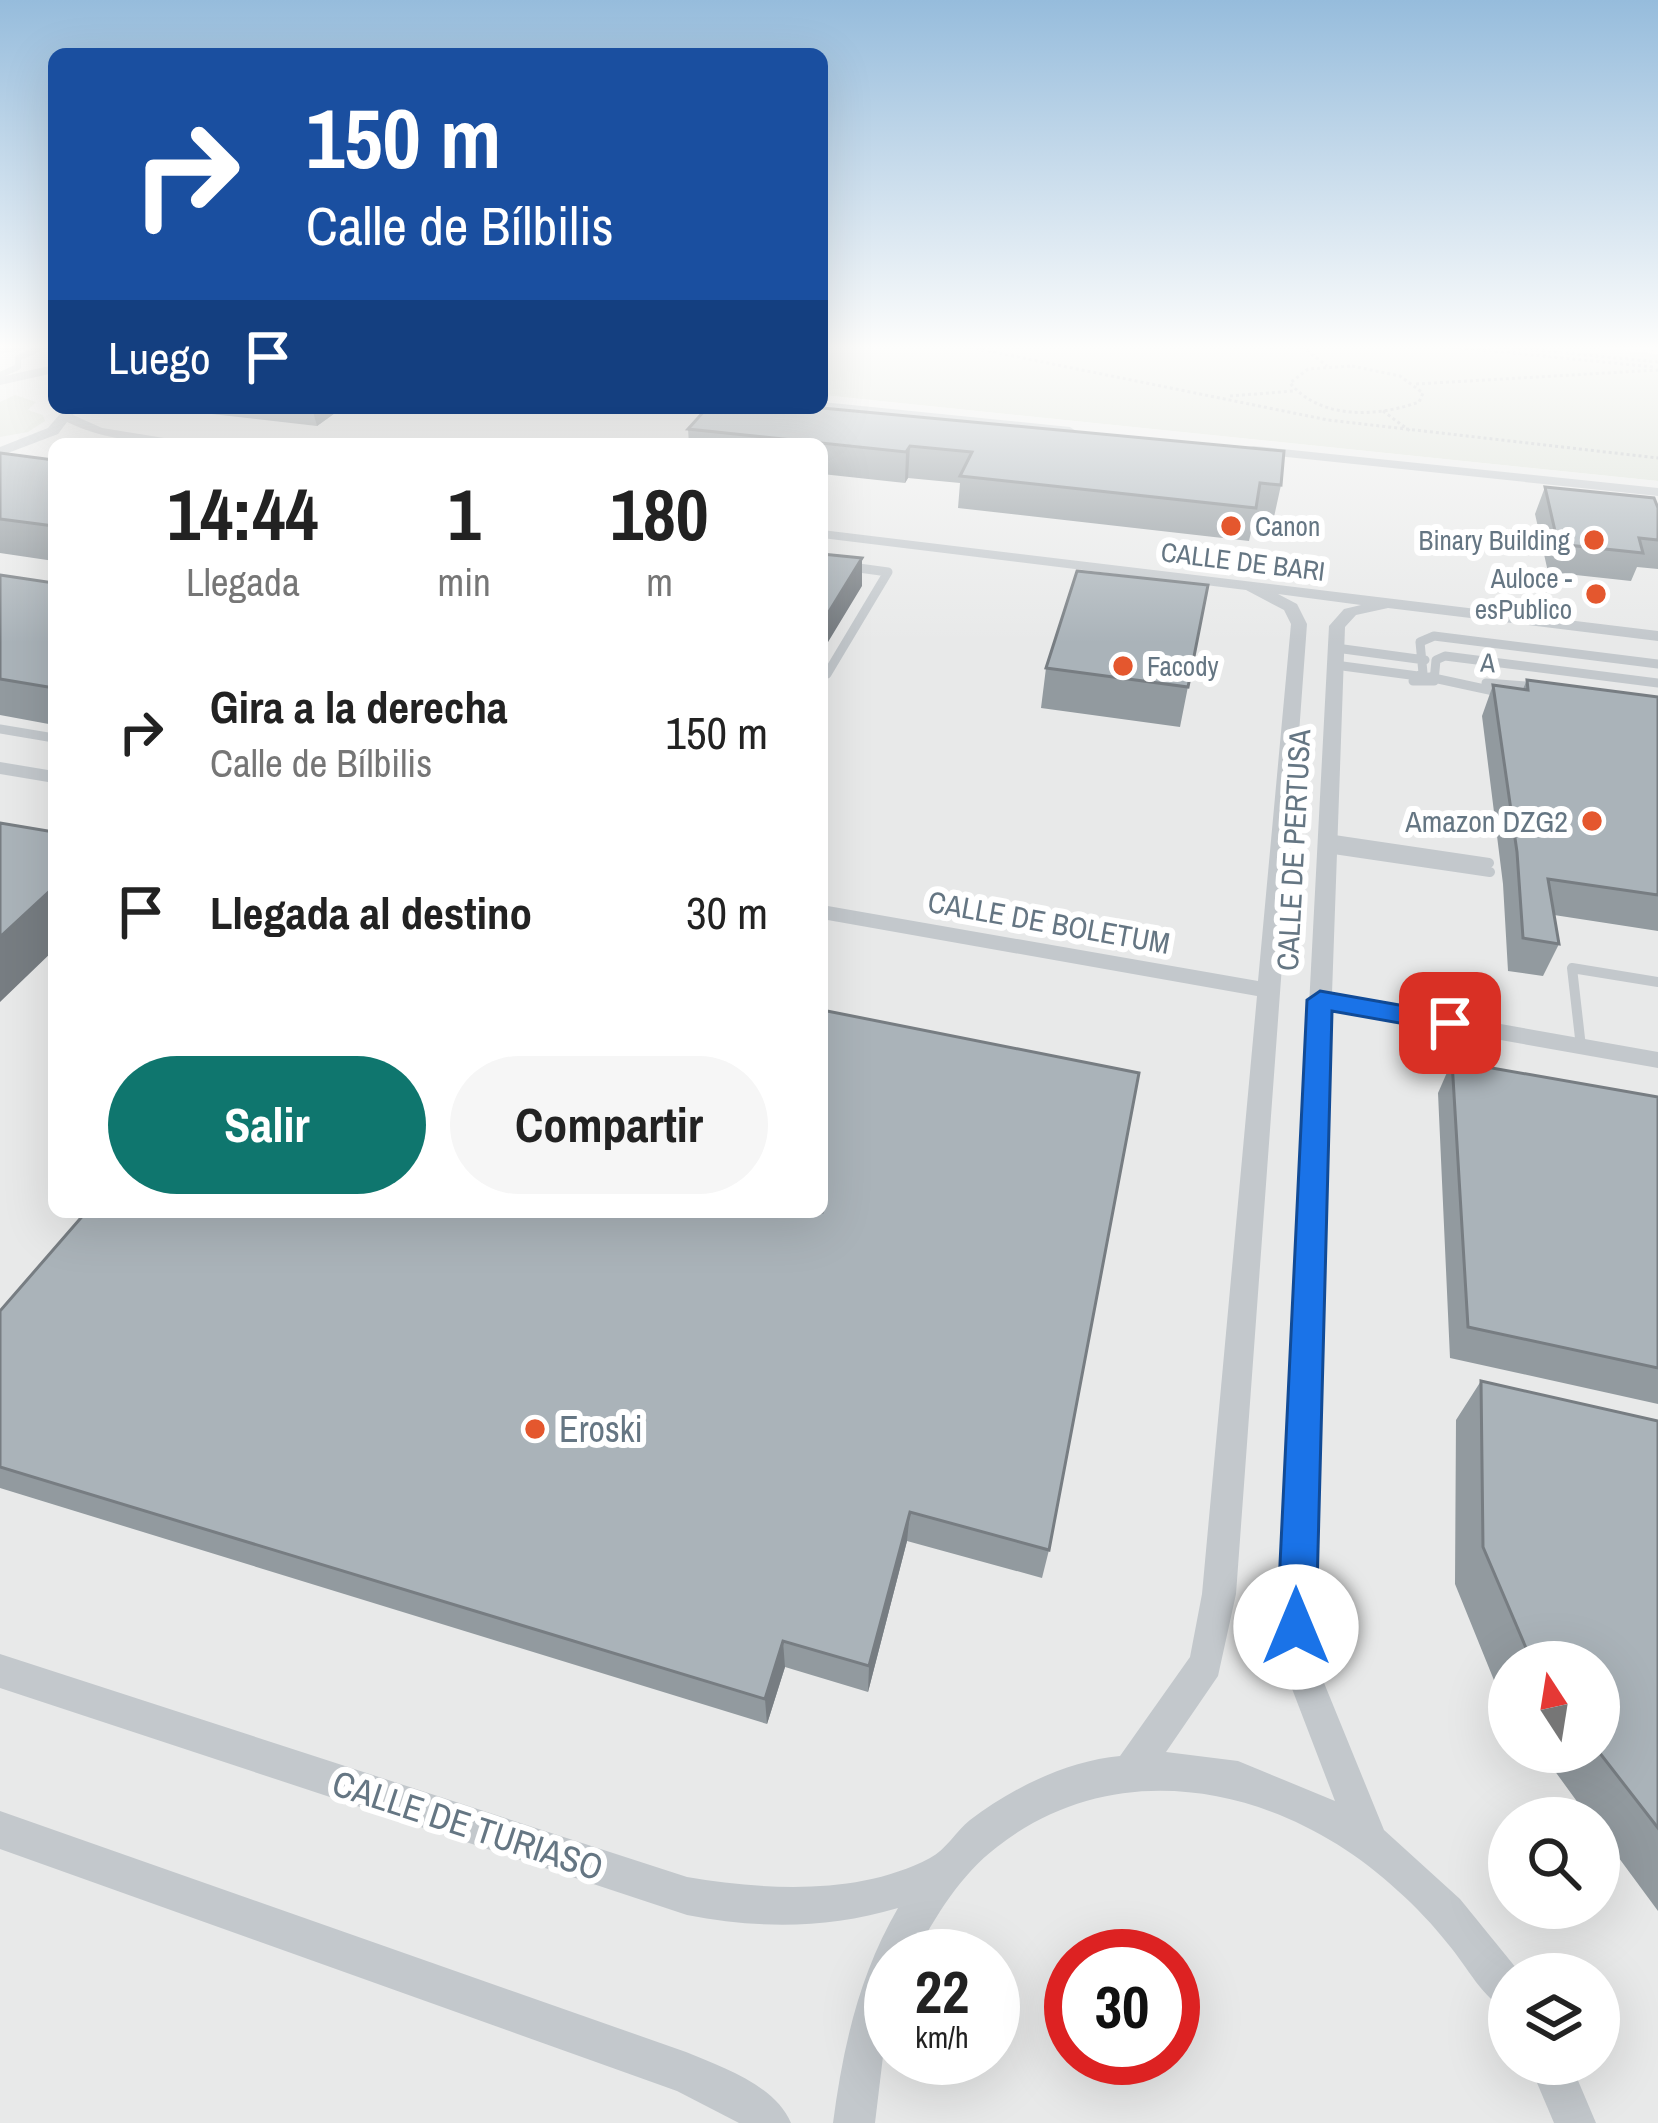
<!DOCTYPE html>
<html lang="es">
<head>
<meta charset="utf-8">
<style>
	:root { --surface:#fff; --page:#f6f6f6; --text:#222; --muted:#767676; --accent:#0f766e }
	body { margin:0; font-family:"Archivo Narrow",sans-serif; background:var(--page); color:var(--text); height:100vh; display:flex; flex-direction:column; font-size:45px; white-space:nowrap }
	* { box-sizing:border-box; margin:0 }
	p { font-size:39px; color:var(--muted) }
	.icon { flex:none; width:66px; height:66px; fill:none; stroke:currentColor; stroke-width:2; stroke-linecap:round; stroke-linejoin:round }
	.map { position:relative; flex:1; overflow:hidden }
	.side { position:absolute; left:48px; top:438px; width:780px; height:780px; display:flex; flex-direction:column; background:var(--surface); border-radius:18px; box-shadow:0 12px 48px #0002 }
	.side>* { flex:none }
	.hud { position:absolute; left:48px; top:48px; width:780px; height:366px; border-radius:18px; box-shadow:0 12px 48px #0002; background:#1a4fa0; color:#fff; overflow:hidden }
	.needle { width:78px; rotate:348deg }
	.controls { position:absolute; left:1488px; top:1641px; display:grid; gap:24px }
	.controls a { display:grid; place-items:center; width:132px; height:132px; border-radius:50%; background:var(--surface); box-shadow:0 12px 48px #0002; font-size:60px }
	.speed { position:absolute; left:864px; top:1929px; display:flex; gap:24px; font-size:60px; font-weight:700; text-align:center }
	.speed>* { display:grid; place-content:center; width:156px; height:156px; border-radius:50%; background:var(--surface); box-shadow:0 12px 48px #0002; line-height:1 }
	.speed small { font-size:30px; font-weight:400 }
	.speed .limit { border:18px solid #d22; background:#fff; color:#111 }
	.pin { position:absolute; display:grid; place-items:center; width:102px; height:102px; color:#fff; margin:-51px; border-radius:24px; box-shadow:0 6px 18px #0006 }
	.me { position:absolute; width:132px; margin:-66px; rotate:0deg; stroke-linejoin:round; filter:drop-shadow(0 0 9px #0008) }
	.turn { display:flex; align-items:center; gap:42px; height:252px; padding:0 60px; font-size:54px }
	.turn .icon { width:156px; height:156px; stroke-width:2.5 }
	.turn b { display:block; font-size:84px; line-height:102px }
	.then { display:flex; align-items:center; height:114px; padding:0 60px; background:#0003; gap:24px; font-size:45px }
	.eta { display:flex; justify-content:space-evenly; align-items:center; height:204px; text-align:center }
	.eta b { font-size:72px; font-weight:800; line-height:84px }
	.button { display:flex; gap:24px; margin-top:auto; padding:24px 60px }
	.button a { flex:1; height:138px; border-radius:72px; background:var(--accent); color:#fff; font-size:48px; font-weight:800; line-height:138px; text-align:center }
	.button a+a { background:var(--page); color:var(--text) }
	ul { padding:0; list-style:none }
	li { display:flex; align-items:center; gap:36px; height:180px; padding:0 60px }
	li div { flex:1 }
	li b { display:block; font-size:45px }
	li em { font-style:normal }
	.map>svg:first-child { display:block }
</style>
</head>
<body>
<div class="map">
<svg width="1658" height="2123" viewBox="0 0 1658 2123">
	<rect width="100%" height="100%" fill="#fafaf8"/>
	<path fill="#e8e9e9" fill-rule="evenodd" d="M0 346H54V408H822V395L1658 481V2123H0ZM54 444H822V1212H54ZM1509 1662H1599V1752H1509ZM1509 1818H1599V1908H1509ZM891 1956H993V2058H891ZM1071 1956H1173V2058H1071ZM1509 1974H1599V2064H1509Z"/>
	<path fill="#dadfd7" d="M822 346H1578L1658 354V481L822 395Z
		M15 395 36 402 28 410 43 415 45 421 28 432 0 437V402Z"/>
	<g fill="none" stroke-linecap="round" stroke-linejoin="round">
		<path stroke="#bbbfc2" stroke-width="3" stroke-dasharray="3 3" stroke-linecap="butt" d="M964 346 1328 420 1658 458
			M1302 346 1327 366
			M1441 346 1654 367
			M1494 346 1658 362
			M1352 366 1400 376 1423 393 1419 402C1377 417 1321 420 1290 383L1308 369Z
			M1416 384 1658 370
			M1230 396 1294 391
			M1383 411 1410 431"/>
		<path stroke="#c3c8cc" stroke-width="6" d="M0 351 24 346
			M0 375 18 367V358L45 346"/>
		<path stroke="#c3c8cc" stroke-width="9" d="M822 563 888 572 827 674 822 675
			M1336 648 1425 660
			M1335 665 1418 676 1423 673 1420 642 1434 636 1658 664
			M1429 677 1503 693
			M1413 681H1434L1436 660 1445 656 1658 683
			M1486 683 1538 687
			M0 729 54 738"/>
		<path stroke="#c3c8cc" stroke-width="10" d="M1327 839 1489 863
			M1327 848 1490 872
			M1581 1047 1572 968 1658 982"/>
		<path fill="#c3c8cc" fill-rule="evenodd" d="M54 365V373L0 385V377Z
			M822 402 1070 427 1076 431 1070 435 818 409 822 408Z
			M65 408H78L73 415 102 428 201 444C154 444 109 442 67 422L58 434 0 456V447L48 428Z
			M1254 446 1658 488V496L1249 453V447Z
			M822 530 1658 631V641L1388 608 1356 615 1345 627 1332 994 1658 1052V1068L1332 1010 1312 1595 1320 1673 1384 1830 1460 1899 1521 1974H1509V2011C1483 2000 1467 1966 1448 1944 1433 1925 1416 1907 1398 1891 1289 1789 1122 1749 997 1847 960 1875 936 1916 914 1956H891V2024L884 2048 875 2123H833C843 2047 859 1975 898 1908 826 1929 760 1929 687 1915L0 1688V1654L687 1877C764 1890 858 1896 930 1858 946 1850 956 1831 970 1820 1012 1788 1067 1761 1120 1756L1190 1657 1202 1594 1257 996 822 919V905L1258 981 1291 624 1284 610 1246 590 822 538ZM1278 594 1361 605 1344 609 1329 626 1278 1595 1286 1673 1335 1801 1238 1761 1166 1752 1218 1676 1236 1594 1307 624 1297 604Z
			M0 762 54 771V783L0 774Z
			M0 1811 686 2052C722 2067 775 2085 791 2123H739L677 2091 0 1849Z
			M1529 2064H1571L1596 2123H1554Z"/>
	</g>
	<path fill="#929a9f" d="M159 408H342L317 426Z
		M707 408 1281 485 1274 517 1255 515 1249 541 958 508 960 483 908 478 905 483 822 474V444H689L688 429Z
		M0 453 54 460V561L0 553Z
		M1545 487 1658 508V569L1637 567 1631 581 1548 572 1535 514Z
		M0 575 54 583V725L0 715Z
		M1208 585 1180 727 1041 708 1046 668Z
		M1527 680 1658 697V931L1554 915 1559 944 1543 976 1508 971 1503 884 1482 716 1493 685 1523 689Z
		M1452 1061 1658 1097V1404L1450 1358 1438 1093Z
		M1139 1073 1049 1550 1042 1578 907 1541 868 1692 785 1667 767 1724 0 1488V1311Z
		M1481 1381 1658 1421V1911L1599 1831V1818H1589L1541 1752H1599V1662H1509V1709L1502 1700 1455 1584 1456 1420Z"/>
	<path fill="#777d82" d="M312 408H342L317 426Z
		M910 446 908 478 905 483 906 452Z
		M862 558V586L822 652V623Z
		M54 887V950L0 1002V937Z
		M910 1512 907 1541 868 1692 869 1666Z
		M783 1641 785 1667 767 1724 765 1699Z"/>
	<path fill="#aab3b9" stroke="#777d82" stroke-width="3" d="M707 408H822L1284 451 1281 485 1260 483 1256 508 960 476 972 452 910 446 906 452 688 429Z
		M0 453 54 460V526L0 519Z
		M1545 487 1654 498 1658 508V540L1639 538 1643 553 1558 544Z
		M822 554 862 558 822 623Z
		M1077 571 1208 585 1188 687 1046 668Z
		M0 575 54 583V688L0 679Z
		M1527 680 1658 697V895L1548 879 1559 944 1523 938 1517 852 1493 685 1528 690Z
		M0 823 54 832V887L0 937Z
		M822 1010 1139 1073 1049 1550 910 1512 869 1666 783 1641 765 1699 0 1467V1311L86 1212H822Z
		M1452 1061 1658 1097V1368L1468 1327Z
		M1481 1381 1658 1421V1828L1599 1752V1662H1532L1483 1547Z"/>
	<linearGradient id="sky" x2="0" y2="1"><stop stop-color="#96bcdc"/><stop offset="0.54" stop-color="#fdfdfc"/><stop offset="1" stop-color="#fdfdfc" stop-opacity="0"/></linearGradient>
	<rect width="1658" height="643" fill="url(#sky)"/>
	<path fill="#1a73e8" stroke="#114b97" stroke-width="3" d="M1320 991 1450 1014 1463 1023 1450 1032 1332 1011 1316 1627 1310 1640 1296 1646 1283 1640 1277 1627 1307 1000Z"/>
	<g fill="#e4572e" stroke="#fff" stroke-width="4.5">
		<circle cx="1231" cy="526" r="12"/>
		<circle cx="1594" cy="540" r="12"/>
		<circle cx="1596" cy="594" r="12"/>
		<circle cx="1123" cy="666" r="12"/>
		<circle cx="1592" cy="821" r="12"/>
		<circle cx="535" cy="1429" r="12"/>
	</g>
	<g text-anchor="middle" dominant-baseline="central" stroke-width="12" stroke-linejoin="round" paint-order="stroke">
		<g font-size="27" fill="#657683" stroke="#fff" text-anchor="start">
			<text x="1255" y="526">Canon</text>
			<text x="1570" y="540" text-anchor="end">Binary Building</text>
			<text x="1572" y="578" text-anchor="end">Auloce -<tspan x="1572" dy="31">esPublico</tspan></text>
			<text x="1147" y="666">Facody</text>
		</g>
		<g font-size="27" fill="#657683" stroke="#fff">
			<text transform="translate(1243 561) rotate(7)">CALLE DE BARI</text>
			<text transform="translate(1488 662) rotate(4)">A</text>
		</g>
		<g font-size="30" fill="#657683" stroke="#fff" text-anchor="end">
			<text x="1568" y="821">Amazon DZG2</text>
		</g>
		<g font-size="30" fill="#657683" stroke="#fff">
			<text transform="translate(1293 850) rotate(-87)">CALLE DE PERTUSA</text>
			<text transform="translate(1049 922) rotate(10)">CALLE DE BOLETUM</text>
		</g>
		<g font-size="36" fill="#657683" stroke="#fff" text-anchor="start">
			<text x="559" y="1429">Eroski</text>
		</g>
		<g font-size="36" fill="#657683" stroke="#fff">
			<text transform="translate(468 1825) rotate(18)">CALLE DE TURIASO</text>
		</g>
	</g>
</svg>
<div class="controls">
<a><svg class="needle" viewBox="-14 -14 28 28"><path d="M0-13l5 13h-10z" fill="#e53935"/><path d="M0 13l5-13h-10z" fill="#767676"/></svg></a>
<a><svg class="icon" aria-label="search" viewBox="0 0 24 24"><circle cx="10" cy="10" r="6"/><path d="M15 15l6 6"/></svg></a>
<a><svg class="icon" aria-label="layers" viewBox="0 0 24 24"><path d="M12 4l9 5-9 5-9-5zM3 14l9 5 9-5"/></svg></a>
</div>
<div class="speed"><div>22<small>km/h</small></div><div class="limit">30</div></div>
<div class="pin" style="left:1450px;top:1023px;background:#d93025"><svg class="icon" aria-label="arrive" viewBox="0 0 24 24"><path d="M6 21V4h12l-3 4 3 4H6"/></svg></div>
<svg class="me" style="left:1296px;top:1627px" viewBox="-20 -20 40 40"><circle r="19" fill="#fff"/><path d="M0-13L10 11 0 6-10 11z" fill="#1a73e8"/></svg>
<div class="hud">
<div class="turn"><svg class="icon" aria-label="right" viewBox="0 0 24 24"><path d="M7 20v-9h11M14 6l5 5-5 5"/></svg><div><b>150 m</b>Calle de Bílbilis</div></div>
<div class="then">Luego<svg class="icon" aria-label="arrive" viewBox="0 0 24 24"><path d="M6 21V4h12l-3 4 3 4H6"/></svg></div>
</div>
<section class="side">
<div class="eta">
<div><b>14:44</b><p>Llegada</p></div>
<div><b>1</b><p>min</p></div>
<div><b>180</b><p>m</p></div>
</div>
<ul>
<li><svg class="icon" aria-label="right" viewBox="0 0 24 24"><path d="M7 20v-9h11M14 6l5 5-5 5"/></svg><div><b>Gira a la derecha</b><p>Calle de Bílbilis</p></div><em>150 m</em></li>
<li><svg class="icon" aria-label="arrive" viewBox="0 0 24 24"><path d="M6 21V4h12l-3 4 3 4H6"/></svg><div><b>Llegada al destino</b></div><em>30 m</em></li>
</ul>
<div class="button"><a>Salir</a><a>Compartir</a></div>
</section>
</div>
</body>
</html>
